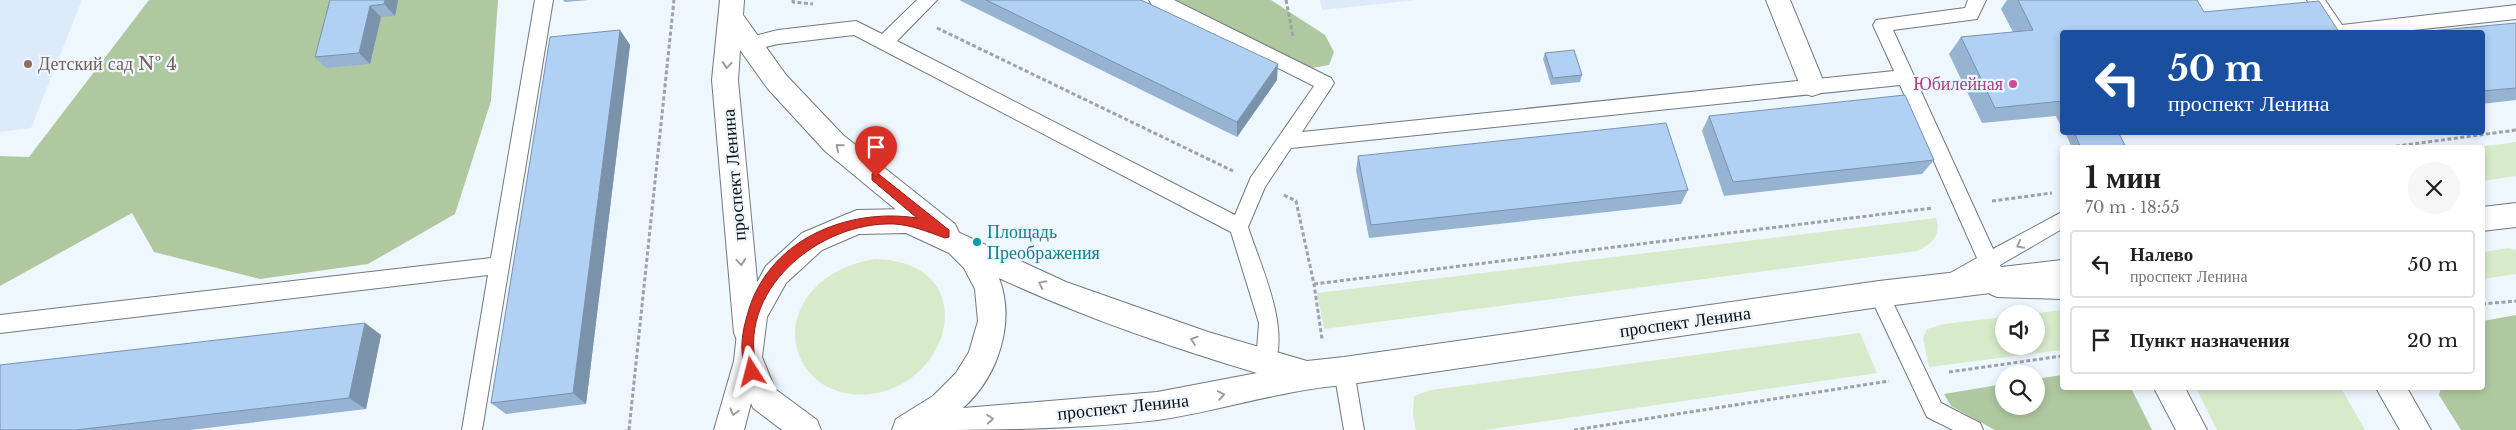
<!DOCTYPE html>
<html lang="ru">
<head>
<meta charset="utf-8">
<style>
	:root { --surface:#fff; --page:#f6f6f6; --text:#202124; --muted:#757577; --line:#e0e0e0 }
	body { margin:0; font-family:"Libre Baskerville",serif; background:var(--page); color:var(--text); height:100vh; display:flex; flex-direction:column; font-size:19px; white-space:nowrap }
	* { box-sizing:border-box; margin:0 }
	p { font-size:16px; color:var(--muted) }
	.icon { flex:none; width:28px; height:28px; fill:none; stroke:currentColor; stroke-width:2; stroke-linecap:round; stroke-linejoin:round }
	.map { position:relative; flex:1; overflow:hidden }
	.drawer { position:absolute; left:2060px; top:145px; width:425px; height:245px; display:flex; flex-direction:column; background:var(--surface); border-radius:5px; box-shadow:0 2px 8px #0003 }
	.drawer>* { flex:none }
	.hud { position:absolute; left:2060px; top:30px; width:425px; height:105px; border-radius:5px; box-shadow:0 2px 8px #0003; background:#1a4fa0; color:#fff; overflow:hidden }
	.tools { position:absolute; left:1995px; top:305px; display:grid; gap:10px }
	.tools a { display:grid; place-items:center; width:50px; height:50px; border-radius:50%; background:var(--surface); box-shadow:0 2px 8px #0003; font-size:25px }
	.pin { position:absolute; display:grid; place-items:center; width:42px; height:42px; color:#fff; margin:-51px -21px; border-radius:50% 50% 50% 0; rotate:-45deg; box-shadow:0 0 5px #0007 }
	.pin .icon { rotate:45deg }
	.me { position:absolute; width:55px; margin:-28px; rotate:351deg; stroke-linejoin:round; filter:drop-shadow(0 0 4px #0008) }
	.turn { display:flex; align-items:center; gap:18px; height:105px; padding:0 25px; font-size:22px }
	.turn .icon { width:65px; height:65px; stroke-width:2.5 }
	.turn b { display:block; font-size:35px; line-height:42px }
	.round { display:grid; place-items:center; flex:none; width:52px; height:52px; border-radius:26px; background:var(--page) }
	.headline { display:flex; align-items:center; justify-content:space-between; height:85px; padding:0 25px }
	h1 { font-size:30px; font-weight:800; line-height:38px }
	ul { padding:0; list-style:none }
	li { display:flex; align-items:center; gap:15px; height:68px; margin:0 10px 8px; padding:0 15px; border:2px solid var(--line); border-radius:5px }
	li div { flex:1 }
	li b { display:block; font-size:19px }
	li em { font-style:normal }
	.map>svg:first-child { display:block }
</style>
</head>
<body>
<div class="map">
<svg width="2516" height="430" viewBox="0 0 2516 430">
	<rect width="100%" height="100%" fill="#eef6fe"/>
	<path fill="#ddeaf9" d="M0 0H82L31 128 0 132Z
		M1320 0H1416L1322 10Z"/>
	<path fill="#d7ebca" d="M2516 142V176L2483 181 2482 148 2479 147Z
		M1936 218C1942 235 1931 245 1917 251L1324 329 1317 293Z
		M2509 248 2516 250V274L2483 279V252Z
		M875 259C992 262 947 404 851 394 807 389 781 344 803 304 818 277 846 264 875 259Z
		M2062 310V350L1929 367 1923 338 1927 329 1944 324 2004 317V346H2036V314H2031Z
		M1860 333 1877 373 1484 430H1416L1413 414 1414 396 1431 390Z
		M2196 388H2341L2365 430H2217Z"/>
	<path fill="#b0c8a0" d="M149 0H498L491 101 455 214 368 264 260 279 154 252 132 213 0 286V156L29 157Z
		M1173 0H1271L1325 35 1334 52 1329 65 1312 68Z
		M2516 315V430H2461L2439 395 2441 388H2482L2483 321Z
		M2062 375V388H2131L2152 430H1995L1951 406 1944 394 2004 384V406H2036V379Z"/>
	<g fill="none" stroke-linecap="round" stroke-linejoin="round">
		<defs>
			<path id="lane" d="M535 0H553L482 430H462L488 275 0 333V315L491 258Z
				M917 0H937L897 41 1235 215 1251 177 1314 86 1152 5 1149 0H1174L1331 78 1334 83 1331 88 1302 132 1894 71 1873 25 1876 20 1965 8 1968 0H1986L1977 19 1893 30 1993 249 2062 212V229L2000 265 2005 280 2062 283V299L1997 297 1990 294 1987 288 1989 284 1984 274 1952 291 1945 288 1942 282 1945 276 1977 258 1900 85 1291 148 1265 187 1248 227C1261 267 1291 329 1273 369L1266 372 1259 369 1256 363 1259 323 1231 232 854 35 778 44 749 51 743 49 740 44 743 39 778 30 856 21 882 34Z
				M2307 0H2325L2342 25 2516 5V19L2395 32H2329Z
				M1879 285 1886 288 1941 403 1980 423 1983 430H1953L1927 417 1869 294 1872 288Z
				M1344 362 1351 364 1354 371 1364 430H1344L1334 371 1337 364Z"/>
			<path id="street" d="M1766 0H1790L1825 85 1821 93 1812 96 1803 93Z
				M2154 388H2185L2207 430H2176Z
				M2376 388H2407L2431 430H2400Z"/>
			<path id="secondary" d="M720 0H744L743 15 786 75 843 135 955 224 959 233 955 242 945 245 935 242 825 151 768 89 740 50 738 80 762 333 758 342 748 346 738 342 734 333 712 80Z"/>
			<path id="primary" d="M2516 203V227L2482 231V207Z
				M908 209 1066 282 1208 332 1307 361 1344 357 1879 281 2062 260V284L1879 307 1344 385C1281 390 1221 411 1158 420 1070 430 981 430 892 430L896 419 933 396 956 373 969 352 978 321 975 289 964 268 949 253 906 233 859 234 822 250 786 283 767 317 762 357 775 389 817 420 821 430H782L753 408 751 403 744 430H714L734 361 739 315 766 266 802 233 847 214 857 210ZM999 278C1082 317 1170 347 1257 373L1157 392 963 408C998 377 1016 322 999 278Z"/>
		</defs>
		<use href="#lane" stroke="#71787f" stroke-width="2"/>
		<use href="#street" stroke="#71787f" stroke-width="2"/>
		<use href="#secondary" stroke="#71787f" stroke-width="2"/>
		<use href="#primary" stroke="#71787f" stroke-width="2"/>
		<path stroke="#9ca2a8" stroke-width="3" stroke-dasharray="4 2.5" stroke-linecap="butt" d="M793 0V2L813 4
			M1286 0 1293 36
			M937 28 1233 171
			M2383 148 2516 130
			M1284 195 1296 201 1314 284 1322 339
			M1992 201 2052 193
			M1314 284 1933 208
			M2482 304 2516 301
			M1949 372 2062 356
			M629 430 674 0
			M1574 430 1889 381"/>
		<use href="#lane" fill="#fff" fill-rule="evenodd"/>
		<use href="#street" fill="#fff" fill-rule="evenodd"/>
		<use href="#secondary" fill="#fff" fill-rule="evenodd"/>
		<use href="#primary" fill="#fff" fill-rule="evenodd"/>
	</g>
	<path fill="#97b3d2" d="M330 0H398L395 16 381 17 370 64 326 68 315 57Z
		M563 0H589L565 2Z
		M960 0H1141L1277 80 1237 137 961 1Z
		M2007 0H2197L2062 32V129L2056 116 1982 123 1949 54 1961 37 2013 32 2001 9Z
		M2516 23V100L2482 104V32Z
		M620 30 630 45 586 404 506 414 491 403Z
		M1545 53 1582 75 1580 82 1551 85 1543 59Z
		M1709 116 1934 160 1922 174 1724 196 1702 131Z
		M2065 132H2118L2125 145 2122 148H2072Z
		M1358 156 1688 190 1681 204 1369 238 1356 170Z
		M365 323 381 335 366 409 190 430H0Z"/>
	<path fill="#7b92ab" d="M385 0H398L395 16 384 4Z
		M370 6 381 17 370 64 359 53Z
		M620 30 630 45 586 404 573 393Z
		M1278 64 1277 80 1237 137V122Z
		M365 323 381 335 366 409 349 398Z"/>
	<path fill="#b0d0f4" stroke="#7b92ab" d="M330 0H385L384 4 370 6 359 53 315 57Z
		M986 0H1141L1278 64 1237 122Z
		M2018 0H2197L2204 12 2319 1 2339 32H2062V101L1995 108 1961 37 2033 30Z
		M2516 23V88L2482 91V32H2419Z
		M620 30 573 393 491 403 550 37Z
		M1574 50 1582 75 1553 78 1545 53Z
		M1905 95 1934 160 1733 182 1709 116Z
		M1666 123 1688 190 1371 225 1358 156Z
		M2074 132H2118L2125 145 2100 148H2081Z
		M365 323 349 398 76 430H0V365Z"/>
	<defs><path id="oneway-chevron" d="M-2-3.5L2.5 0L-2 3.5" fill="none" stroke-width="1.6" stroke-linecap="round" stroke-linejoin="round" transform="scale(1.25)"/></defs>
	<g stroke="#9d9e9f">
		<use href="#oneway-chevron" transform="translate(727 65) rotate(95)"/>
		<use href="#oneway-chevron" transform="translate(839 147) rotate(-140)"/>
		<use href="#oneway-chevron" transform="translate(2020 245) rotate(152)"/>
		<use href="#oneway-chevron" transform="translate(741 262) rotate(85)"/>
		<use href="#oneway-chevron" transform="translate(1042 284) rotate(-154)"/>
		<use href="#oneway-chevron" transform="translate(1194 340) rotate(-161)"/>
		<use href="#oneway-chevron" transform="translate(1221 395) rotate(-10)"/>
		<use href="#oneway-chevron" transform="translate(734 412) rotate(105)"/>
		<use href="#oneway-chevron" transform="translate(990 419) rotate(-5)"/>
	</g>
	<path fill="#d93025" stroke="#8d1f18" d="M876 172 949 230V237L945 238C928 232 912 225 894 224 819 221 733 292 758 372L757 376H748C739 356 741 336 747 316 766 241 846 207 917 218L872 180V174Z"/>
	<circle fill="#8d6e63" stroke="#eef6fe" stroke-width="2" cx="28" cy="64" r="5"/>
	<circle fill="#d1479c" stroke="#eef6fe" stroke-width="2" cx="2013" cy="84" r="5"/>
	<circle fill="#0f9aa8" stroke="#eef6fe" stroke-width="2" cx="977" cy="242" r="5"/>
	<g text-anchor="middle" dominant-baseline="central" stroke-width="4.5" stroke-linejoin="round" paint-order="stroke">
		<g font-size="18" fill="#785e54" stroke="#eef6fe" text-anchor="start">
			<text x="38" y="64">Детский сад № 4</text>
		</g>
		<g font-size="18" fill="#b23c85" stroke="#eef6fe" text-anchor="end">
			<text x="2003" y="84">Юбилейная</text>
		</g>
		<g font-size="18" fill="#0b0d10" stroke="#eef6fe">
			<text transform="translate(734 175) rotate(-95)">проспект Ленина</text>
			<text transform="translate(1685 322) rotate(-8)">проспект Ленина</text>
			<text transform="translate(1123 407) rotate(-6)">проспект Ленина</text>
		</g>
		<g font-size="18" fill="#0d838f" stroke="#eef6fe" text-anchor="start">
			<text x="987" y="232">Площадь<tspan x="987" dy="21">Преображения</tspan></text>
		</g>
	</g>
</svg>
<div class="tools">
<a><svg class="icon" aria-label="sound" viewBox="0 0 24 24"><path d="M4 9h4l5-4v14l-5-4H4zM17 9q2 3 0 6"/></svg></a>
<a><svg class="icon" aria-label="search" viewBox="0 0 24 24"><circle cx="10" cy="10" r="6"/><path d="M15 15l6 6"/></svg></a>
</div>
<div class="pin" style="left:876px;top:177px;background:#d93025"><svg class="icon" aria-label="arrive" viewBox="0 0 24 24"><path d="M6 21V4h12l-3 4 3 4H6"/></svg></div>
<svg class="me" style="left:752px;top:372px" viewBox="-20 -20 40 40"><path d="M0-17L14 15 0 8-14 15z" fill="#d93025" stroke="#fff" stroke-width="4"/></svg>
<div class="hud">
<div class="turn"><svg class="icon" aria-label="left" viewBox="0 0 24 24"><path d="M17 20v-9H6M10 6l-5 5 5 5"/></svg><div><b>50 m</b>проспект Ленина</div></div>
</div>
<section class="drawer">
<div class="headline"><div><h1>1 мин</h1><p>70 m · 18:55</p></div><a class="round"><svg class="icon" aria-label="close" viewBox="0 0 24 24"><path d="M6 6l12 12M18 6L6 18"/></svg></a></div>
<ul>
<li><svg class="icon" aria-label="left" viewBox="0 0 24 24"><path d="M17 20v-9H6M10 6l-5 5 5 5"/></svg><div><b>Налево</b><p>проспект Ленина</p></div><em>50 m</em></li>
<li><svg class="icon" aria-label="arrive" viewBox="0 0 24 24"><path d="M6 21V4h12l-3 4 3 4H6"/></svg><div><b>Пункт назначения</b></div><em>20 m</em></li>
</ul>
</section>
</div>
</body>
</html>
